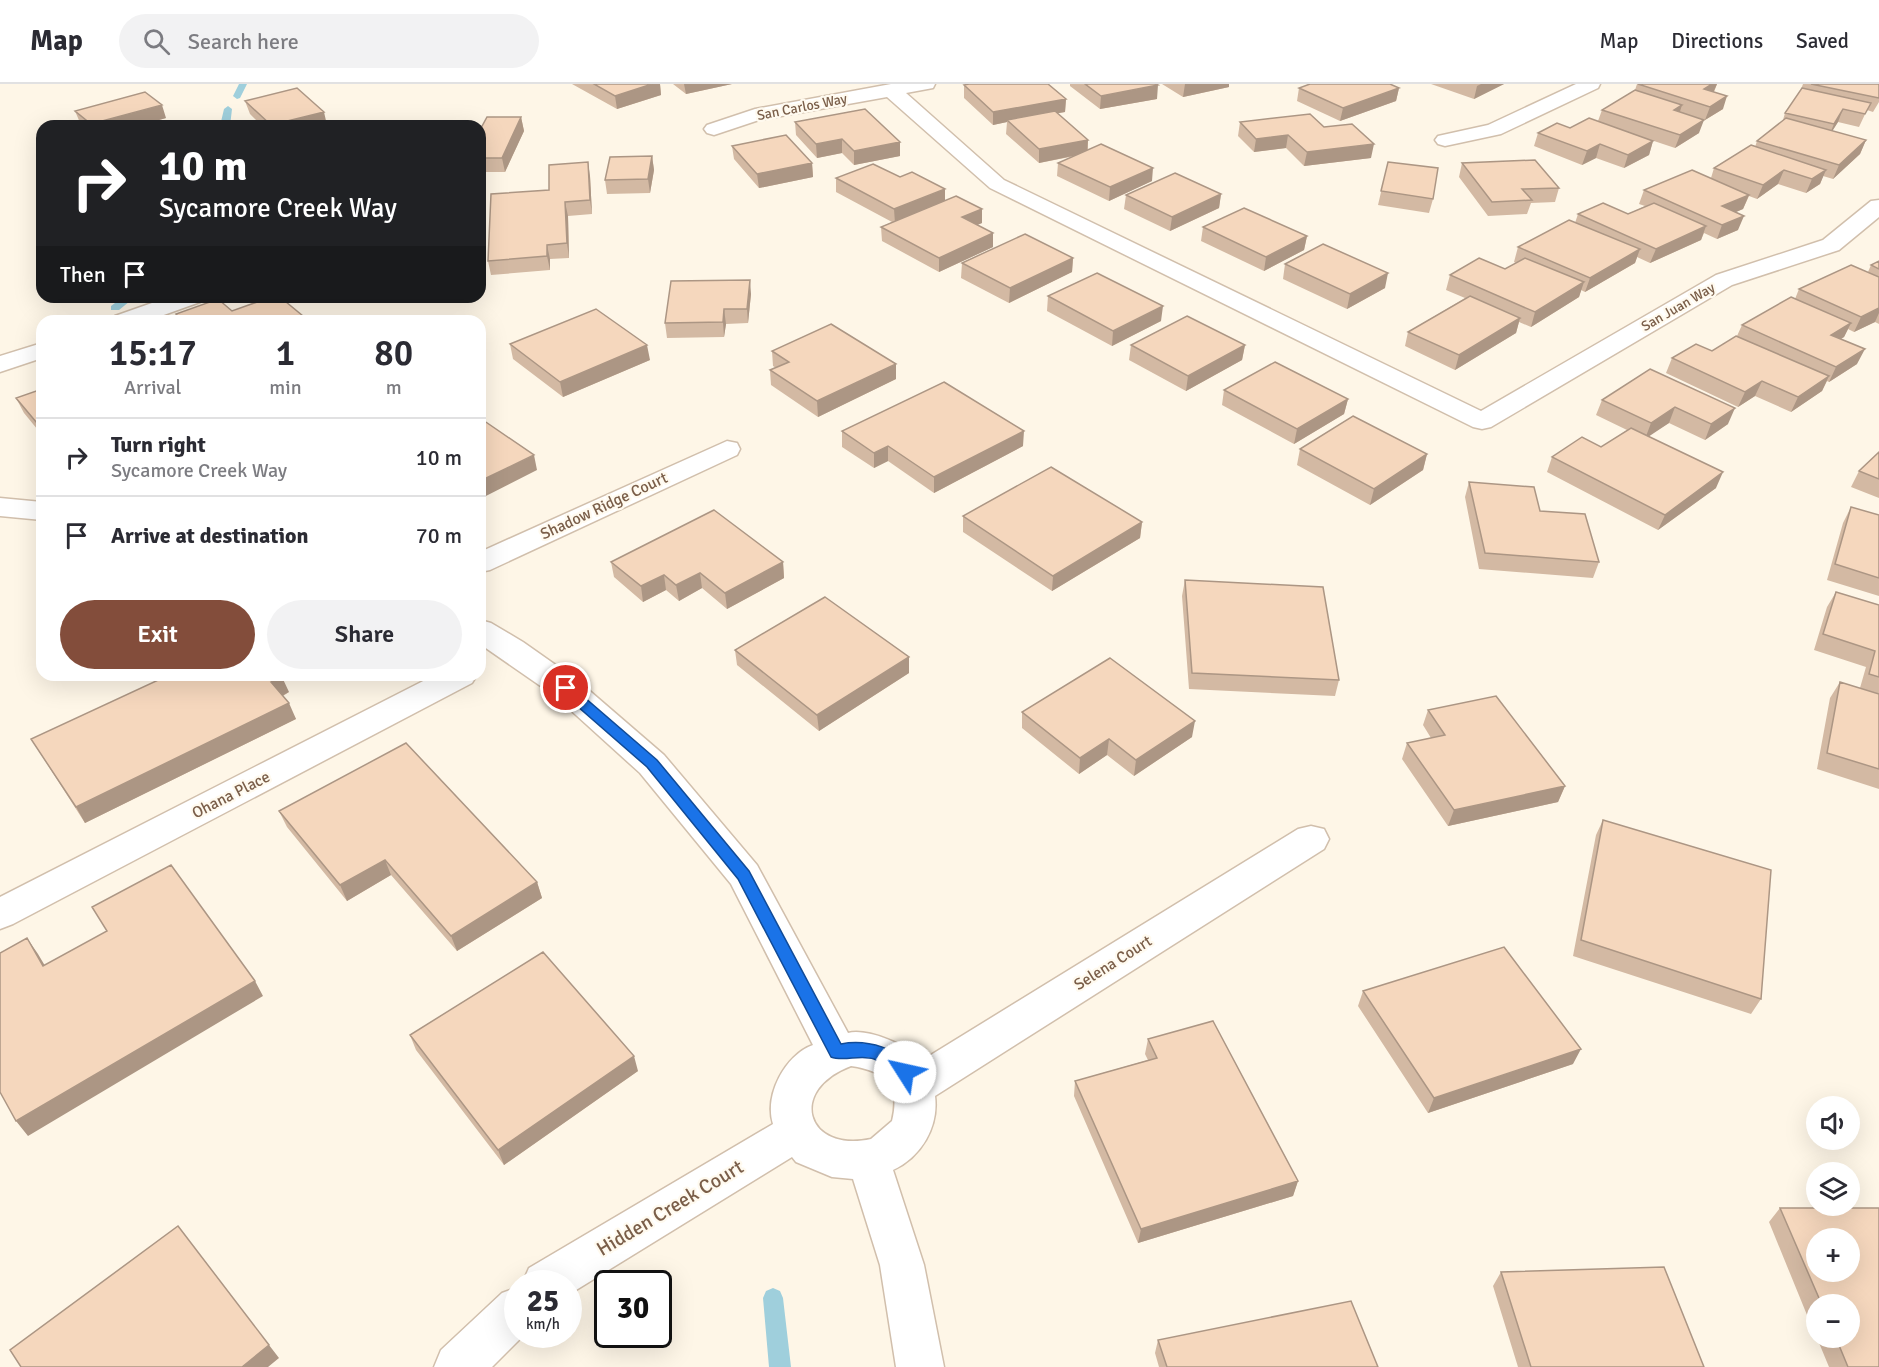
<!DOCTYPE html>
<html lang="en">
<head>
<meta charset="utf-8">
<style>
	:root { --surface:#fff; --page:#f2f2f3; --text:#2b2b33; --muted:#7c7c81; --line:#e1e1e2; --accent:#834d3b }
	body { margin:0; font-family:Signika,sans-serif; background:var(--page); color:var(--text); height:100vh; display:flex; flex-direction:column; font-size:22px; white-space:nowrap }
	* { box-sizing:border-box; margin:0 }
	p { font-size:20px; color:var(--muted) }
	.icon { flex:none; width:33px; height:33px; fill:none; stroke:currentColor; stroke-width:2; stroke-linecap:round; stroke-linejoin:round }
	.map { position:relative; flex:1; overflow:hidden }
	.details { position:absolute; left:36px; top:231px; width:450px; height:366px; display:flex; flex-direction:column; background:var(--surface); border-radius:18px; box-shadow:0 6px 24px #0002 }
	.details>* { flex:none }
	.banner { position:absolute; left:36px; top:36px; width:450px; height:183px; border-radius:18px; box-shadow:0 6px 24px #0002; background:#202124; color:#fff; overflow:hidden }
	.controls { position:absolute; left:1806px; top:1012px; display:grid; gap:12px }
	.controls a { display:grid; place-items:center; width:54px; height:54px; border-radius:50%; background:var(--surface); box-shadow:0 6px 24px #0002; font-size:30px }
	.speed { position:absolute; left:504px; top:1186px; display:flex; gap:12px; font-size:30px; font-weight:700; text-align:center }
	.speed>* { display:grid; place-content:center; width:78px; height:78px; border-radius:50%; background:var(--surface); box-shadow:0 6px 24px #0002; line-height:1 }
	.speed small { font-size:15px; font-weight:400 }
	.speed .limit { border:3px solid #111; border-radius:9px; background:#fff; color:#111 }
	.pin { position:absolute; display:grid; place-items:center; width:51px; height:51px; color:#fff; margin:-26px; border:3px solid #fff; border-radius:50%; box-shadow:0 2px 6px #0007 }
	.me { position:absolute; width:66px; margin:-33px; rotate:305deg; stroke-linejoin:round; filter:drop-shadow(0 0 4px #0008) }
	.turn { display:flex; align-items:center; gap:21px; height:126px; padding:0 24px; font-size:27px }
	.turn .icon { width:78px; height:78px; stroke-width:2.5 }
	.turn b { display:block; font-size:42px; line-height:51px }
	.then { display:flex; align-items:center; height:57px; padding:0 24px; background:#0003; gap:12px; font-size:22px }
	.eta { display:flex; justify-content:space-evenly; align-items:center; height:102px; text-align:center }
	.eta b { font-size:36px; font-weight:600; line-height:42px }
	.button { display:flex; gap:12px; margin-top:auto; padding:12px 24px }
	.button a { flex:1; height:69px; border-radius:36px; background:var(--accent); color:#fff; font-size:24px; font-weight:600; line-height:69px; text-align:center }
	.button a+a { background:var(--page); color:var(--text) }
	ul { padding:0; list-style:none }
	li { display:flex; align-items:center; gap:18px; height:78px; padding:0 24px; border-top:2px solid var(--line) }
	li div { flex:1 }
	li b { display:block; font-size:22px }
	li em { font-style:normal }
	header { display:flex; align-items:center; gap:36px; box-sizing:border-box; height:84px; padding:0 30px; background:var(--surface); border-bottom:2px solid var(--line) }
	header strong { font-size:28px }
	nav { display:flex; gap:33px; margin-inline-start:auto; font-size:21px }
	.search { width:420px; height:54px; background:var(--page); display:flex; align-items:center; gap:15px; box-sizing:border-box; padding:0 21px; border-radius:33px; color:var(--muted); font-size:22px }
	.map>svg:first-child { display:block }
</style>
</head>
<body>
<header>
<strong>Map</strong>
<div class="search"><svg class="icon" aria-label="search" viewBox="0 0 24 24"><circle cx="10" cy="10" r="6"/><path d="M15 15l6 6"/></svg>Search here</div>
<nav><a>Map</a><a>Directions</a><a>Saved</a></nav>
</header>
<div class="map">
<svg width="1879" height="1283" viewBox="0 0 1879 1283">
	<rect width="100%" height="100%" fill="#fef6e7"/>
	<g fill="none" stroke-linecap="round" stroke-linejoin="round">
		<path fill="#9fcfdc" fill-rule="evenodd" d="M239 0H247L240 14 237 15 233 12Z
			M228 22 232 25 230 42H220L224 25Z
			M123 213H135L119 226H111V222Z
			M773 1204 780 1207 783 1214 791 1283H769L763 1214 766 1207Z"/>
		<defs>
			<path id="minor" d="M891 0H935L933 4 906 9 1004 96 1481 327 1716 191 1823 156 1871 117 1879 116V133L1839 166 1732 201 1491 343 1482 345 1473 343 990 104 887 13 759 36 714 51 707 49 704 45 707 41 755 25Z
				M1576 0H1600L1598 4 1501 50 1445 62 1438 60 1435 56 1438 52 1488 41Z
				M169 213H204L200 218 147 237H112L115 232Z
				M42 259V274L0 288V272Z
				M727 357 737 359 740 365 737 371 490 486 480 488V468Z
				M0 414 42 418V436L0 432Z
				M480 536 491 539 523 558 577 596 664 671 757 781 848 949C867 944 909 961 921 977L1298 745 1311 742 1324 745 1329 755 1324 765 935 1012C939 1043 921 1073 893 1086L924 1181 944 1283H896L880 1181 853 1095 832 1093 796 1078 792 1073 568 1211V1200H522L529 1184 773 1040C764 1011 785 971 813 961L731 800 640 689 555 612 480 560ZM851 982C885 987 901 1001 892 1037L871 1055C806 1069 787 1006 851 982Z
				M435 591H477L472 599 13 840 0 845V813Z
				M518 1203V1251H524L492 1283H434L441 1266 502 1209Z"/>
		</defs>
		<use href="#minor" stroke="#d1bfac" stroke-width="3"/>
		<use href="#minor" fill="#fff" fill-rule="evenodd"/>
	</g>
	<path fill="#d3b9a3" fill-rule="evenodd" d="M572 0H660L661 11 617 25Z
		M673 0H732L686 10Z
		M1070 0H1156L1157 15 1100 25 1070 2Z
		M1162 0H1229V3L1183 13Z
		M1431 0H1504L1474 15Z
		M1637 0H1717L1714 8 1723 25 1705 36 1680 28 1699 49 1675 64 1651 56 1653 57 1649 71 1624 84 1596 74 1582 81 1534 62 1538 49 1570 44 1598 37 1602 26 1635 6Z
		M1803 0H1879V18L1873 28 1867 26 1859 43 1838 38 1832 47 1866 56 1860 70 1833 95 1823 92 1820 100 1806 109 1778 100 1757 115 1749 112 1743 125 1736 128 1738 146 1717 155 1704 149 1701 156 1650 179 1637 173 1635 179 1585 208 1581 206 1579 213 1531 243 1519 238 1516 249 1455 286 1405 262 1408 248 1465 214 1446 206 1450 191 1505 185 1516 179 1514 178 1518 163 1575 139 1578 130H1628L1645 122 1639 120 1644 106 1711 94 1714 84 1755 63 1757 57 1783 36 1785 29 1800 8Z
		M964 1 1066 15 1065 28 1057 29 1088 56V66L1152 97 1109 117 1057 92 1058 79 1075 72 1039 79 1006 50 1007 38 993 41 964 14Z
		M1299 4H1399L1396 17 1340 37 1297 17Z
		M245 17 327 41 324 42H262L250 30Z
		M75 27 166 34 138 42H82L81 41Z
		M521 33 524 47 505 88H480V44Z
		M795 38 900 58V72L854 81 842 69 817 74 796 51Z
		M1240 38 1324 43 1371 74 1304 82 1286 64 1254 68 1238 52Z
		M732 62 812 79 813 93 759 104 734 75Z
		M652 72 654 86 650 109 607 110 605 96Z
		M1388 78 1433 115 1429 129 1378 121Z
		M1462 79 1559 104 1555 118 1531 119 1527 130 1488 132 1459 93Z
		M590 92 592 130 568 132 569 174 550 175V186L491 191 488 177 549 106Z
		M836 94 945 116 982 125V139L977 141 993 163 939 188 882 157 881 143 892 138 836 108Z
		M1221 110 1219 124 1170 147 1124 125 1126 111Z
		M1203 143 1307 152 1304 166 1264 187 1201 157Z
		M1073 174 1072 188 1009 219 961 194 962 179Z
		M1879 177V240L1875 238 1854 248 1848 245 1844 253 1841 255 1857 280 1829 298 1827 297 1822 307 1791 328 1755 312 1738 323 1666 289 1672 274 1712 267 1737 252 1742 241 1795 215 1799 205 1868 188 1871 181Z
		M1285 180 1385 204 1347 225 1283 195Z
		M751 210 748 239 726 240 724 253 667 254 665 239Z
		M1048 212 1161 237 1112 262 1047 227Z
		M510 260 650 276 563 313 513 275Z
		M1131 261H1245L1242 276 1186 307 1129 276Z
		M772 267 896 295 818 333 771 301 770 286 776 284 773 282Z
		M1650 285 1728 340 1705 356 1669 339 1648 352 1716 404 1658 446 1547 388 1552 373 1601 363 1627 346 1596 331 1602 316Z
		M42 305V351L24 329 16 314Z
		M1224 306 1348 315 1344 330 1294 360 1222 321Z
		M842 347 1023 362 934 409 888 377 874 384 842 363Z
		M1300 365 1427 370 1423 386 1370 421 1297 381Z
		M1879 368V414L1851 403 1859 387Z
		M1469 398 1540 427 1599 478 1593 494 1479 485 1465 413Z
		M1851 423 1879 431V512L1827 496 1843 439Z
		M963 432 1142 438 1140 454 1052 507 963 448Z
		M611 478H783L784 494 727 525 702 504 679 517 666 506 643 518 614 493Z
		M1185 496 1339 596 1335 612 1189 605 1182 512Z
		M1836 508 1879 521V705L1817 685 1830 614 1840 598 1860 604 1866 583 1814 566 1827 523Z
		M735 566 909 589 819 647 737 581Z
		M289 608 283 612 296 635 85 739 31 655Z
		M1428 626 1565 702 1558 718 1448 742 1402 675 1407 659 1431 654 1423 641Z
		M1022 628 1192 653 1134 692 1107 671 1079 690 1022 644Z
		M279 727 537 798 542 814 457 867 391 791 347 817 287 743Z
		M1603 736 1761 915 1751 930 1573 872 1596 751Z
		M1363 907 1573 980 1428 1029 1358 922Z
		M410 951 638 987 504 1081 416 966Z
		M1148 955 1298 1097 1293 1112 1138 1159 1074 1012 1075 997 1148 976 1145 970Z
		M1780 1124H1879V1283H1829L1817 1254H1850V1221H1816V1253L1769 1138ZM1816 1155H1850V1188H1816Z
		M1501 1188 1704 1283H1518L1493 1202Z
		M1158 1256 1378 1283H1159L1155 1269Z"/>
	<path fill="#ac9684" d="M652 0H660L661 11 617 25 615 12Z
		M684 0H732L686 10Z
		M1185 0H1229V3L1183 13Z
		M1481 0H1504L1474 15 1477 2Z
		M1712 0H1717L1713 9 1704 5Z
		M1158 1 1157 15 1100 25 1101 12Z
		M1399 4 1396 17 1340 37 1343 24Z
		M1727 12 1723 25 1705 36 1710 23Z
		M1066 15 1065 28 1009 38 1007 36V38L993 41V28Z
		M162 21 166 34 138 42H92L91 40Z
		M1682 21 1678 34 1674 26Z
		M1843 25 1838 38 1828 54 1834 40Z
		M324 28 327 41 324 42 271 41Z
		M521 33 524 47 505 88 502 74Z
		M1704 36 1699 49 1675 64 1680 51Z
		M1288 51 1286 64 1254 68 1256 55Z
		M842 55V69L817 74 816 60Z
		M1088 56 1087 69 1039 79V65Z
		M1866 56 1860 70 1833 95 1839 81Z
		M1653 57 1649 71 1624 84 1628 71Z
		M900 58V72L854 81V67Z
		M1374 60 1371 74 1304 82 1307 68Z
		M1600 60 1596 74 1582 81 1587 67Z
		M652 72 654 86 650 109 648 95Z
		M588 78 590 92 592 130 590 116Z
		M812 79 813 93 759 104 757 90Z
		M1153 84 1152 97 1109 117 1110 103Z
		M1784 86 1778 100 1757 115 1763 101Z
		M1826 86 1820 100 1806 109 1812 95Z
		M945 105V118L895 139 894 125Z
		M1221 110 1219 124 1170 147 1172 133Z
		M1749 111 1743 125 1717 136 1722 122Z
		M565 118 568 132 569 174 567 159Z
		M982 125V139L962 147V133Z
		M1744 132 1738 146 1717 155 1722 141Z
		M1706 142 1701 156 1650 179 1656 165Z
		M993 149V163L939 188V174Z
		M1307 152 1304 166 1264 187 1266 173Z
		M547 161 550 175V186L547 172Z
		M1640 165 1635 179 1585 208 1590 194Z
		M1073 174 1072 188 1009 219 1010 204Z
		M1388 189 1385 204 1347 225 1350 210Z
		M750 196 751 210 748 239 747 225Z
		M1584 198 1579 213 1531 243 1535 228Z
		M1163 222 1161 237 1112 262 1113 247Z
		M1879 224V229L1875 238 1854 248 1861 233Z
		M724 225 726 240 724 253 723 238Z
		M1520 234 1516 249 1455 286 1459 271Z
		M1851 239 1844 253 1824 265 1831 251Z
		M647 261 650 276 563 313 560 298Z
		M1245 261 1242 276 1186 307 1188 292Z
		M1865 265 1857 280 1829 298 1836 283Z
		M896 280V295L818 333 817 317Z
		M1829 292 1822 307 1791 328 1798 313Z
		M1762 297 1755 312 1738 323 1745 308Z
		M1348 315 1344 330 1294 360 1297 345Z
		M1675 323 1669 339 1645 355 1651 339Z
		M1735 324 1728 340 1705 356 1711 340Z
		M1024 347 1023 362 934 409V393Z
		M888 362V377L874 384V369Z
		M1427 370 1423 386 1370 421 1374 405Z
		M534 371 537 386 480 415V397Z
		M1723 388 1716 404 1658 446 1665 431Z
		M1142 438 1140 454 1052 507 1053 492Z
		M783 478 784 494 727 525 725 509Z
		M700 489 702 504 679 517 676 501Z
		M664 491 666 506 643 518 641 502Z
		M909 573V589L819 647 817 631Z
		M282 593 289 608 278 614 271 598Z
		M289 619 296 635 85 739 76 723Z
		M1195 637 1192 653 1134 692 1136 676Z
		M1109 655 1107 671 1079 690 1080 674Z
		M1565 702 1558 718 1448 742 1454 726Z
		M385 776 391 791 347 817 340 801Z
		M537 798 542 814 457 867 451 852Z
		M27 854 38 870 54 897 43 882Z
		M255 897 263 912 28 1052 16 1037Z
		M1581 965 1573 980 1428 1029 1434 1014Z
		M634 972 638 987 504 1081 498 1066Z
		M1298 1097 1293 1112 1138 1159 1141 1145Z
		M269 1261 279 1274 268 1283H242Z"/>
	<path fill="#f5d7bd" stroke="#ac9684" stroke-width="1.5" fill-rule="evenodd" d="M594 0H652L615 12Z
		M969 0H1048L1066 15 993 28 964 1Z
		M1085 0H1156L1158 1 1101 12Z
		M1310 0H1390L1399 4 1343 24 1299 4Z
		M1638 0H1712L1704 5 1727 12 1710 23Z
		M1811 0H1879V14Z
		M297 4 324 28 271 41 245 17Z
		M1802 4 1871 19 1865 30 1843 25 1834 40 1785 29Z
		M1635 6 1682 21 1674 26 1704 36 1680 51 1602 26Z
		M145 8 162 21 91 40 75 27Z
		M865 25 900 58 854 67 842 55 816 60 795 38Z
		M1055 27 1088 56 1039 65 1007 36Z
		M1310 30 1324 43 1352 40 1374 60 1307 68 1288 51 1256 55 1240 38Z
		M487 33H521L502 74H480V44H481Z
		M1589 34 1653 57 1628 71 1600 60 1587 67 1538 49 1557 39 1570 44Z
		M1786 34 1866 56 1839 81 1757 57Z
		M786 51 812 79 757 90 732 62Z
		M1101 60 1153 84 1110 103 1058 79Z
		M1751 61 1826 86 1812 95 1784 86 1763 101 1714 84Z
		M652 72 648 95 605 96 610 73Z
		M1535 76 1559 104 1522 105 1532 116 1492 118 1462 79Z
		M588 78 590 116 565 118 567 159 547 161V172L488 177 491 110 549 106V81Z
		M1388 78 1438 84 1433 115 1381 107Z
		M873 80 900 93 912 88 945 105 894 125 836 94Z
		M1692 86 1749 111 1722 122 1744 132 1722 141 1644 106Z
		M1175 89 1221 110 1172 133 1126 111Z
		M956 112 982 125 962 133 993 149 939 174 881 143Z
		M1603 119 1628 130 1654 119 1706 142 1656 165 1578 130Z
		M1244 124 1307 152 1266 173 1203 143Z
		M1569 136 1640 165 1590 194 1518 163Z
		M1025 150 1073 174 1010 204 962 179Z
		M1323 160 1388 189 1350 210 1285 180Z
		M1479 174 1505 185 1525 174 1584 198 1535 228 1450 191Z
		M1879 177V185L1871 181Z
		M1851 181 1879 193V224L1861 233 1799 205Z
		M1097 189 1163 222 1113 247 1048 212Z
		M750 196 747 225H724L723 238 665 239 671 197Z
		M1470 212 1520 234 1459 271 1408 248Z
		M271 213H280L309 237H183L176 230 218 215 232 227Z
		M1791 213 1851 239 1831 251 1865 265 1836 283 1742 241Z
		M596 225 647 261 560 298 510 260Z
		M1187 232 1245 261 1188 292 1131 261Z
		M831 240 896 280 817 317 770 286 789 278 772 267Z
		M1736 252 1829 292 1798 313 1762 297 1745 308 1672 274 1696 260 1712 267Z
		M1275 278 1348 315 1297 345 1224 306Z
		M1650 285 1735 324 1711 340 1675 323 1651 339 1602 316Z
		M944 298 1024 347 934 393 888 362 874 369 842 347Z
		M42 305V345L16 314Z
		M1353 332 1427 370 1374 405 1300 365Z
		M480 334 534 371 480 397Z
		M1631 344 1723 388 1665 431 1552 373 1582 353 1601 363Z
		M1879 368V395L1859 387Z
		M1051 383 1142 438 1053 492 963 432Z
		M1469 398 1534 403 1540 427 1585 430 1599 478 1485 469Z
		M1851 423 1879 431V494L1835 480Z
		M714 426 783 478 725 509 700 489 676 501 664 491 641 502 611 478Z
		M1185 496 1323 503 1339 596 1192 589Z
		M1836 508 1879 521V593L1869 590 1875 567 1823 550Z
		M825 513 909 573 817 631 735 566Z
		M1110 574 1195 637 1136 676 1109 655 1080 674 1022 628Z
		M169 591H281L282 593 271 598 289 619 76 723 31 655Z
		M1840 598 1879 610V685L1827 669Z
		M1496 612 1565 702 1454 726 1407 659 1445 651 1428 626Z
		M406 659 537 798 451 852 385 776 340 801 279 727Z
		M1603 736 1771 786 1761 915 1581 856Z
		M171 781 255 897 16 1037 0 1008V869L27 854 43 882 107 847 92 823Z
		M1504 863 1581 965 1434 1014 1363 907Z
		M543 868 634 972 498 1066 410 951Z
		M1213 937 1298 1097 1141 1145 1075 997 1157 974 1148 955Z
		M1780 1124H1879V1283H1848L1836 1254H1850V1221H1822ZM1816 1155H1850V1188H1816Z
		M178 1142 269 1261 242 1283H21L10 1266Z
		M1664 1183 1704 1283H1531L1501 1188Z
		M1351 1217 1378 1283H1167L1158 1256Z"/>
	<path fill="#1a73e8" stroke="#114b97" stroke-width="1.5" d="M566 600 570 601 657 676 749 787 841 960C866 955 902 964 914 988L911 993C898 998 887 980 874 975 860 970 844 978 831 973L738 795 647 683 561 608 559 604 561 601Z"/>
	<g text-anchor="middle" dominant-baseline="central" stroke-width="4.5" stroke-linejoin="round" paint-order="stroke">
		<g font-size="14" fill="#7a5e49" stroke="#fffaef">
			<text transform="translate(802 23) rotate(-11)">San Carlos Way</text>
			<text transform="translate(1678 223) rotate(-30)">San Juan Way</text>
		</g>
		<g font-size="16" fill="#7a5e49" stroke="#fffaef">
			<text transform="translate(604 422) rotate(-25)">Shadow Ridge Court</text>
			<text transform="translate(231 711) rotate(-27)">Ohana Place</text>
			<text transform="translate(1113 879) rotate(-32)">Selena Court</text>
		</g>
		<g font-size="20" fill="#7a5e49" stroke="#fffaef">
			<text transform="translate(670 1124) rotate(-31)">Hidden Creek Court</text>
		</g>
	</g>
</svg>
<div class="controls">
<a><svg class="icon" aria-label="sound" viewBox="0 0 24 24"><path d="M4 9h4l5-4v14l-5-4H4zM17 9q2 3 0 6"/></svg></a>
<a><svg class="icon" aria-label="layers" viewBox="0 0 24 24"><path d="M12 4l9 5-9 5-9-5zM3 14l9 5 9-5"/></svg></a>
<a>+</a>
<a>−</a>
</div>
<div class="speed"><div>25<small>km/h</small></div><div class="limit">30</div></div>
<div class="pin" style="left:566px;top:604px;background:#d93025"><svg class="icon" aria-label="arrive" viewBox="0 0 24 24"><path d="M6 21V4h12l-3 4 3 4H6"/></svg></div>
<svg class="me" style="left:905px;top:988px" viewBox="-20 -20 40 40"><circle r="19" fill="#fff"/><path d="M0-13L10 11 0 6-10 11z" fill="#1a73e8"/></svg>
<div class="banner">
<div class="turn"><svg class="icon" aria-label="right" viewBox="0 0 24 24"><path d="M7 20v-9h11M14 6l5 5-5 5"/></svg><div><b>10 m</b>Sycamore Creek Way</div></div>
<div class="then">Then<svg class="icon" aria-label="arrive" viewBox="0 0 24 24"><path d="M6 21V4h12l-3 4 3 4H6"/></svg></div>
</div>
<section class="details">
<div class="eta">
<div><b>15:17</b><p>Arrival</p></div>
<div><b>1</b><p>min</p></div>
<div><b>80</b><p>m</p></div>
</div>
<ul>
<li><svg class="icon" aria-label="right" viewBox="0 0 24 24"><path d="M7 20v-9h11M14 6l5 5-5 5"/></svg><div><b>Turn right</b><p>Sycamore Creek Way</p></div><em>10 m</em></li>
<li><svg class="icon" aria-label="arrive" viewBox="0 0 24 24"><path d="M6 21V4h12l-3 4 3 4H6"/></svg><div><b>Arrive at destination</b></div><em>70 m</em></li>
</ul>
<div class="button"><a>Exit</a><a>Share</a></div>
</section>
</div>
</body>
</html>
